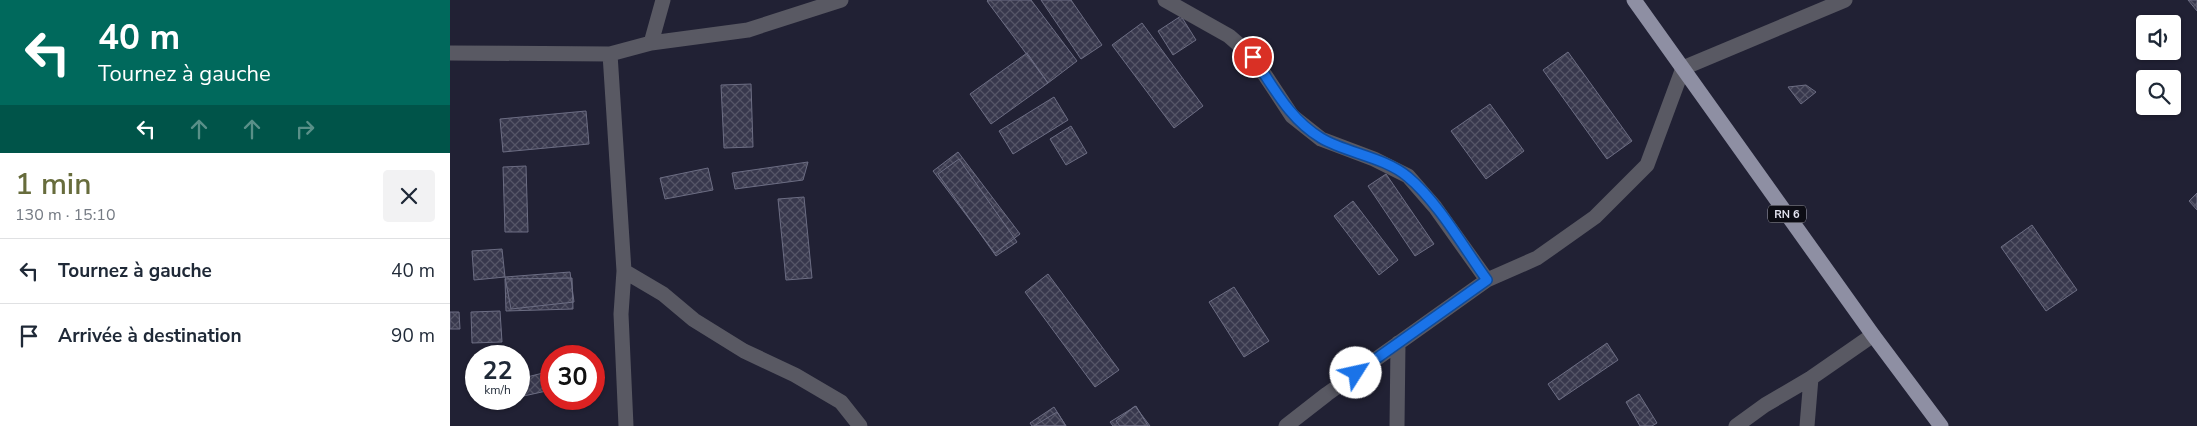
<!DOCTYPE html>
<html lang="fr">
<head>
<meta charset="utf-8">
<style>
	:root { --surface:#fff; --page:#f2f2f3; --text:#1f2937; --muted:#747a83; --line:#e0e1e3; --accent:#676c3c }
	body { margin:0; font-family:"Nunito Sans",sans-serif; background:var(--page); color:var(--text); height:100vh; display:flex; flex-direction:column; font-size:19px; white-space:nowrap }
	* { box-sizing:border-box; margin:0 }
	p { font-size:16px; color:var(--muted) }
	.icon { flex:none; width:28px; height:28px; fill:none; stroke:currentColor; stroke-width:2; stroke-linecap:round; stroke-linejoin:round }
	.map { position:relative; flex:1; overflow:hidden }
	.side { display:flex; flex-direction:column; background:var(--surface); width:450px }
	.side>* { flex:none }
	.hud { background:#00695c; color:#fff; overflow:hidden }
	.controls { position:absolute; left:1686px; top:15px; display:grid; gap:10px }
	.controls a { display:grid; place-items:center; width:45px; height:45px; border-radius:5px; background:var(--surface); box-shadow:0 1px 4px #0004; font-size:25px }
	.speed { position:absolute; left:15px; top:345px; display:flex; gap:10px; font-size:25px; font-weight:700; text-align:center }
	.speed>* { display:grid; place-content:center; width:65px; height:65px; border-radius:50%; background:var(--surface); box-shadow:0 1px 4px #0004; line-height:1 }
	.speed small { font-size:12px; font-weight:400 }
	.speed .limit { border:8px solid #d22; background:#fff; color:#111 }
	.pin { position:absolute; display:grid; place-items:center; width:42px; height:42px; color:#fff; margin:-21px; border:2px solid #fff; border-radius:50%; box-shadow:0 1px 5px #0007 }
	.me { position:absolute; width:55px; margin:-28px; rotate:55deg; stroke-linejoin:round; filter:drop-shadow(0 0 4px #0008) }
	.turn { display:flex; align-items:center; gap:18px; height:105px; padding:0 15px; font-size:22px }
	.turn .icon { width:65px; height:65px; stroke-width:2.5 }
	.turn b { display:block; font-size:35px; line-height:42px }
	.lanes { display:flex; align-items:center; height:48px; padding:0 15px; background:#0003; justify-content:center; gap:25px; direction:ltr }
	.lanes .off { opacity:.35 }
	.round { display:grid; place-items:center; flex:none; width:52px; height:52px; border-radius:5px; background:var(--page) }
	.head { display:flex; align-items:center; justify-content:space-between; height:85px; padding:0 15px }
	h1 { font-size:30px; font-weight:600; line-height:38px; color:var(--accent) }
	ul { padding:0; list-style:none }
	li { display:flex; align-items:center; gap:15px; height:65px; padding:0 15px; border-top:1px solid var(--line) }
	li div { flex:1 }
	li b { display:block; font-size:19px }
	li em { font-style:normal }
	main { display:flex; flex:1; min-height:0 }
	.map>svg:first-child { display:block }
</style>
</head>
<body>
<main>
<section class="side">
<div class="hud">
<div class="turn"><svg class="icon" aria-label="left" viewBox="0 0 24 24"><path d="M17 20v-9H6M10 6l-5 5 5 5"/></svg><div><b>40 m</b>Tournez à gauche</div></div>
<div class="lanes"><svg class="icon" aria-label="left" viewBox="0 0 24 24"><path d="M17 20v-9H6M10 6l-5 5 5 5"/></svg><svg class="icon off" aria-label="ahead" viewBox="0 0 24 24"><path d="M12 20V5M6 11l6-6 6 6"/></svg><svg class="icon off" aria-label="ahead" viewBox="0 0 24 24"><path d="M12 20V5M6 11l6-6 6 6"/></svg><svg class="icon off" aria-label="right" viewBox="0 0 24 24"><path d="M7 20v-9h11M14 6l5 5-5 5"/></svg></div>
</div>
<div class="head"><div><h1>1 min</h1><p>130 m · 15:10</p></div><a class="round"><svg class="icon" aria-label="close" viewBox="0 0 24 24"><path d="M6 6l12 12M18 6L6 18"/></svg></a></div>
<ul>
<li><svg class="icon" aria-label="left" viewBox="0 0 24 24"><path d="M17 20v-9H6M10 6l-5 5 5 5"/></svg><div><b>Tournez à gauche</b></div><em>40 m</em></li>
<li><svg class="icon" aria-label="arrive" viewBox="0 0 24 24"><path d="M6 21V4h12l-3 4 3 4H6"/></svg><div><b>Arrivée à destination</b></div><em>90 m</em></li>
</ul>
</section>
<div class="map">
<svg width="1747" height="426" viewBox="0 0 1747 426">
	<defs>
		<pattern id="building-cross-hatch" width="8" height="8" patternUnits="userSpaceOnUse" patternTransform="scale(1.25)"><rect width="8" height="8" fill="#38384d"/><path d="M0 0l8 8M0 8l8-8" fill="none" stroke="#555567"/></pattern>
	</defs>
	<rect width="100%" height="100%" fill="#212134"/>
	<path fill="url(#building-cross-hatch)" stroke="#6c6d83" d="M538 0H581L627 61 598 83 537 1Z
		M591 0H621L652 45 631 59Z
		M1738 0H1747V11Z
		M731 16 746 40 723 55 708 31Z
		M692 23 753 106 724 128 662 45Z
		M1118 52 1182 141 1157 159 1093 70Z
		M577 53 598 83 541 124 520 94Z
		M301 84 303 147 274 148 271 85Z
		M1356 85 1366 92 1351 104 1338 87Z
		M604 97 618 120 563 154 549 131Z
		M1040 104 1074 151 1036 179 1001 131Z
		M136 111 139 144 53 152 50 119Z
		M621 126 637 153 616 165 600 139Z
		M508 152 570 234 545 253 483 171Z
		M509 159 567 242 546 256 488 174Z
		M358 162 353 180 285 189 282 173Z
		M76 166 78 232H55L53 167Z
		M258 168 263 190 215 199 210 178Z
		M936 174 984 244 965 256 918 186Z
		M1747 193V210L1739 201Z
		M354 197 362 278 336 280 328 199Z
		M903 201 948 260 929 275 884 216Z
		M1582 225 1627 290 1596 311 1551 247Z
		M52 249 55 277 24 280 22 251Z
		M120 272 124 302 61 309 55 277Z
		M598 274 669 370 645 387 575 292Z
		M122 278 123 309 56 311 55 279Z
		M784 287 819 341 794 357 759 302Z
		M50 311 52 342 22 343 21 312Z
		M0 312H9L10 329H0Z
		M1157 343 1168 360 1109 400 1098 384Z
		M101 371V390L69 397V379Z
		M1189 394 1207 423 1202 426H1190L1176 402Z
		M685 406 700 426H670L666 421Z
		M686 406 698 426H663L660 422Z
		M604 407 616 426H582L580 423Z
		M607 412 616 426H584Z"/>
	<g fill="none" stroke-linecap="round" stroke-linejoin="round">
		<path stroke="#595963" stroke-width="15" d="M715 0 779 36 803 57 842 116 871 139 924 159 958 176 985 207 1037 280
			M201 43 213 0
			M0 53 160 54 201 43 298 30 391 0
			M160 54 174 271 171 314 176 426
			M174 271 213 294 244 320 294 351 345 375 391 402 410 426
			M836 426 877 394 1037 280 1087 258 1145 217 1197 165 1233 68 1395 0
			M947 426 948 343
			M1286 426 1315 405 1361 378 1423 335
			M1357 426 1361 378"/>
		<path stroke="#8e8fa3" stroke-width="15" d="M1184 0 1423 335 1491 426"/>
	</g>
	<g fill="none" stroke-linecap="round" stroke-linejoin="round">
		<defs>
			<path id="route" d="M803 57C823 86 839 119 871 138 896 153 935 157 958 177 988 202 1014 248 1037 280L906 373"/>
		</defs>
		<use href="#route" stroke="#114b97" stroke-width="12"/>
		<use href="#route" stroke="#1a73e8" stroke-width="9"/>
	</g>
	<g text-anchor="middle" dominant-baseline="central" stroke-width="4.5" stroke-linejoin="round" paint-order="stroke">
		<rect fill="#0c0c14" stroke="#a5a5b1" stroke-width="1" x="1318" y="205.5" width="38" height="17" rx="4"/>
		<g font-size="11" font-weight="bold" fill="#e6e7f4">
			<text x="1337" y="214">RN 6</text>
		</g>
	</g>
</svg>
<div class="controls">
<a><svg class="icon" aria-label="sound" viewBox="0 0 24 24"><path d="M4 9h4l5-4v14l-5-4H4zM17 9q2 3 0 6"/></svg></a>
<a><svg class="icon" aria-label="search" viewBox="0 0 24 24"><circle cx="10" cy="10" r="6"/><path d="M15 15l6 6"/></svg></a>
</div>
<div class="speed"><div>22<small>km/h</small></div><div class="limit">30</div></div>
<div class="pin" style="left:803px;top:57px;background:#d93025"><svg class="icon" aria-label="arrive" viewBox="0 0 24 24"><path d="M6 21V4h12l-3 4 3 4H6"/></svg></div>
<svg class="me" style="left:906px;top:373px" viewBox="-20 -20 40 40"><circle r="19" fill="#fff"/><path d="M0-13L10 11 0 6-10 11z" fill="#1a73e8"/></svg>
</div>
</main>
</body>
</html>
